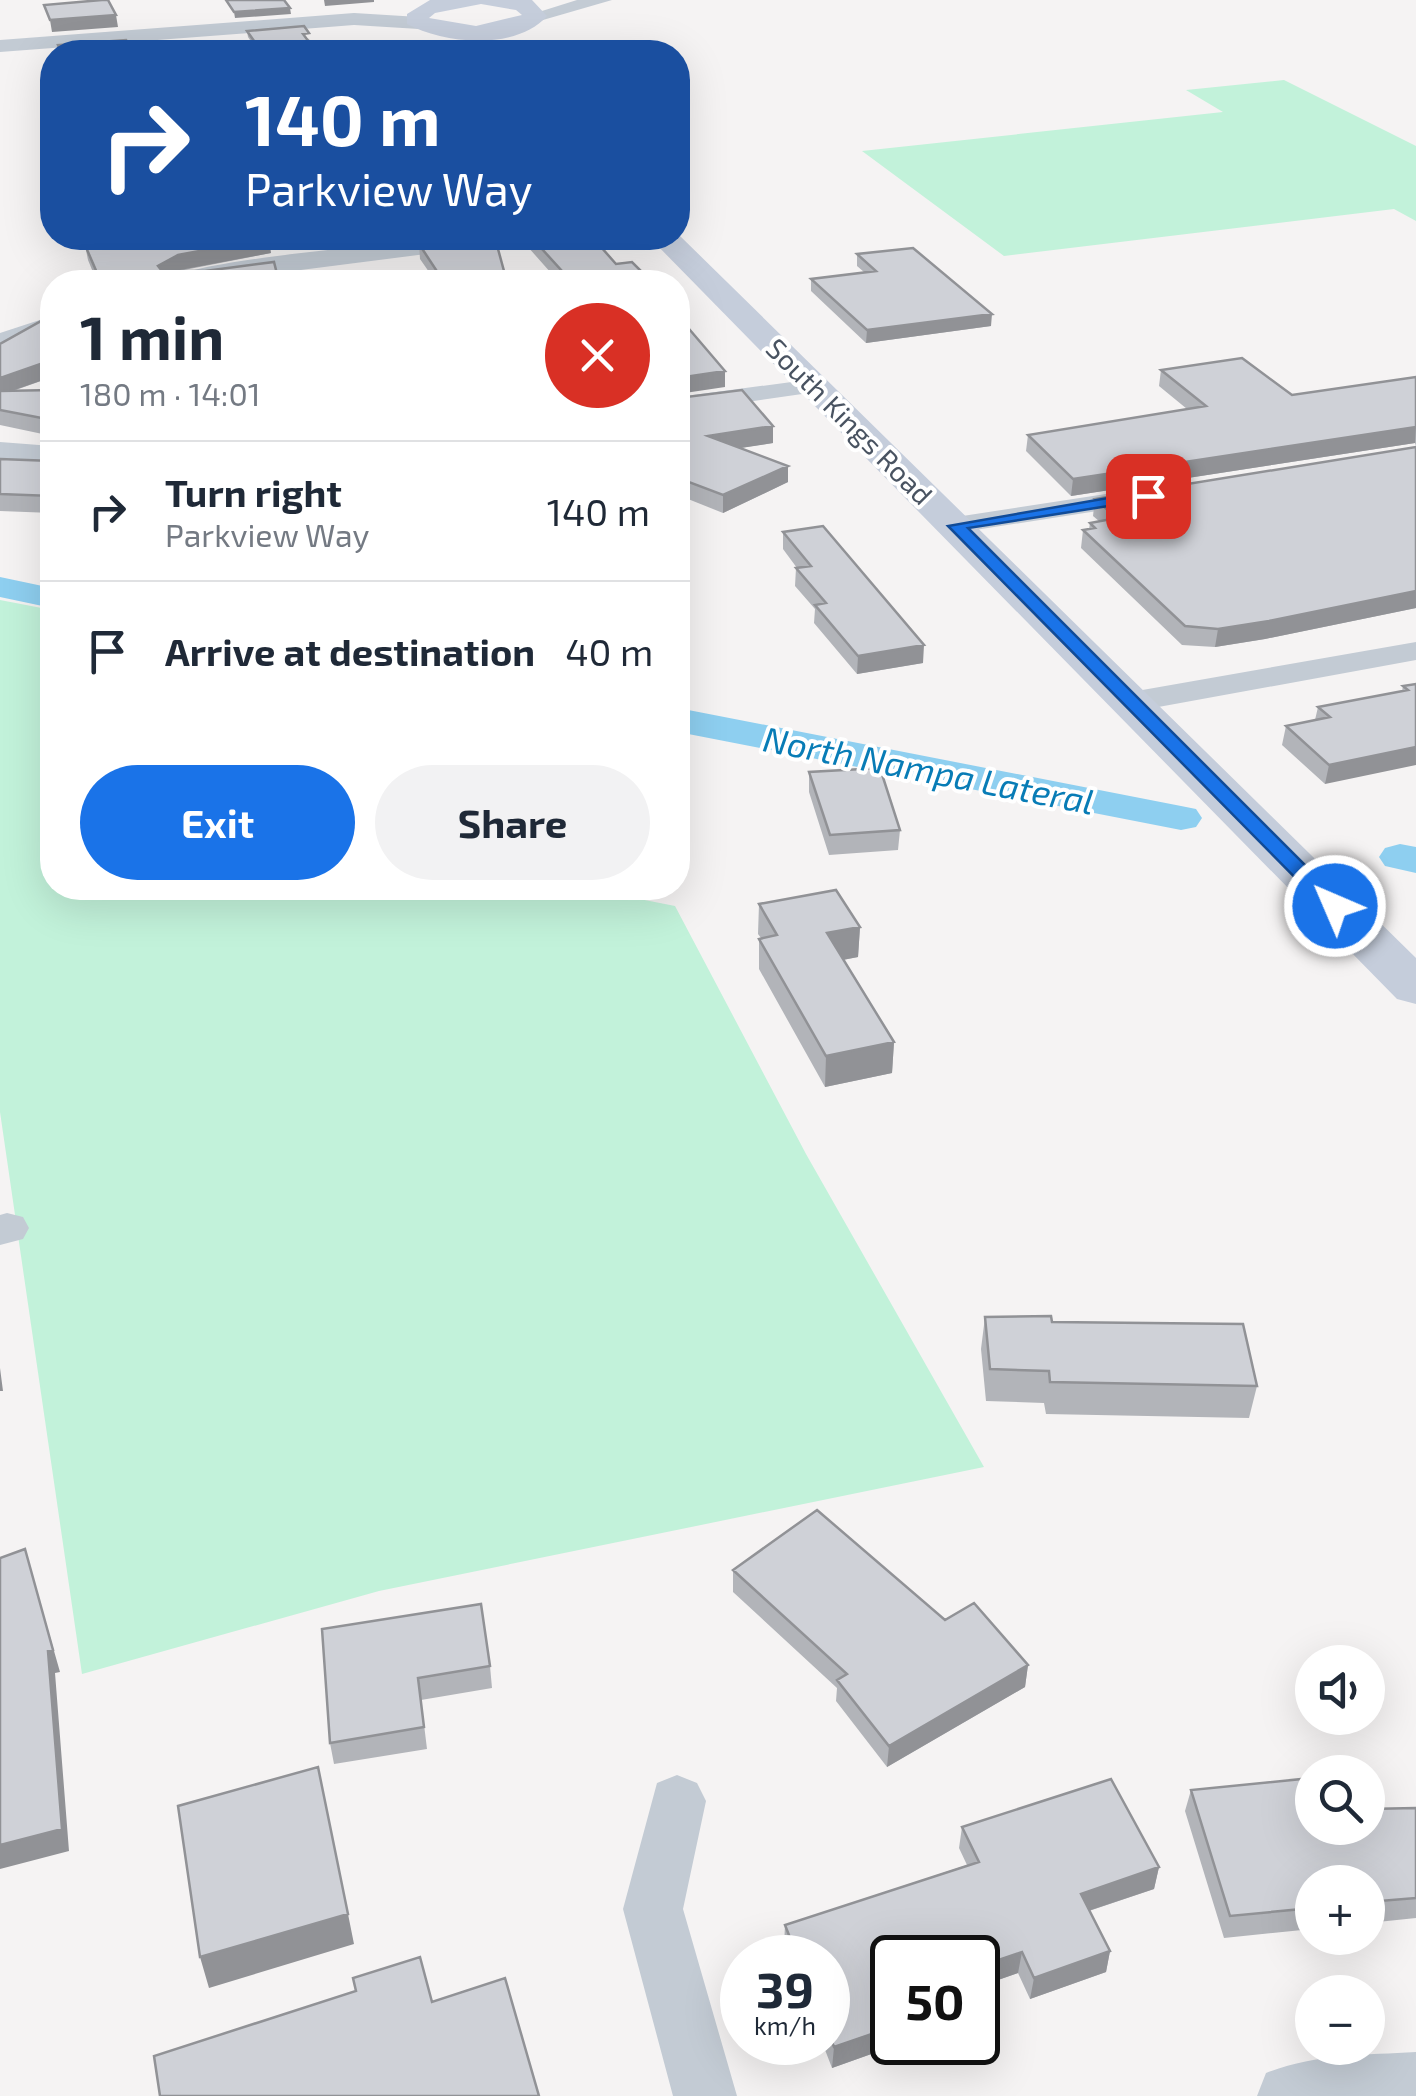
<!DOCTYPE html>
<html lang="en">
<head>
<meta charset="utf-8">
<style>
	:root { --surface:#fff; --page:#f2f2f3; --text:#1f2937; --muted:#747a83; --line:#e0e1e3; --accent:#1a73e8 }
	body { margin:0; font-family:"Exo 2",sans-serif; background:var(--page); color:var(--text); height:100vh; display:flex; flex-direction:column; font-size:38px; white-space:nowrap }
	* { box-sizing:border-box; margin:0 }
	p { font-size:32px; color:var(--muted) }
	.icon { flex:none; width:55px; height:55px; fill:none; stroke:currentColor; stroke-width:2; stroke-linecap:round; stroke-linejoin:round }
	.map { position:relative; flex:1; overflow:hidden }
	.drawer { position:absolute; left:40px; top:270px; width:650px; height:630px; display:flex; flex-direction:column; background:var(--surface); border-radius:40px; box-shadow:0 10px 40px #0002 }
	.drawer>* { flex:none }
	.guide { position:absolute; left:40px; top:40px; width:650px; height:210px; border-radius:40px; box-shadow:0 10px 40px #0002; background:#1a4fa0; color:#fff; overflow:hidden }
	.tools { position:absolute; left:1295px; top:1645px; display:grid; gap:20px }
	.tools a { display:grid; place-items:center; width:90px; height:90px; border-radius:50%; background:var(--surface); box-shadow:0 10px 40px #0002; font-size:50px }
	.speed { position:absolute; left:720px; top:1935px; display:flex; gap:20px; font-size:50px; font-weight:700; text-align:center }
	.speed>* { display:grid; place-content:center; width:130px; height:130px; border-radius:50%; background:var(--surface); box-shadow:0 10px 40px #0002; line-height:1 }
	.speed small { font-size:25px; font-weight:400 }
	.speed .limit { border:5px solid #111; border-radius:15px; background:#fff; color:#111 }
	.pin { position:absolute; display:grid; place-items:center; width:85px; height:85px; color:#fff; margin:-42px; border-radius:20px; box-shadow:0 5px 15px #0006 }
	.me { position:absolute; width:110px; margin:-55px; rotate:315deg; stroke-linejoin:round; filter:drop-shadow(0 0 8px #0008) }
	.turn { display:flex; align-items:center; gap:35px; height:210px; padding:0 40px; font-size:45px }
	.turn .icon { width:130px; height:130px; stroke-width:2.5 }
	.turn b { display:block; font-size:70px; line-height:85px }
	.round { display:grid; place-items:center; flex:none; width:105px; height:105px; border-radius:52px; background:var(--page) }
	.summary { display:flex; align-items:center; justify-content:space-between; height:170px; padding:0 40px }
	h1 { font-size:60px; font-weight:700; line-height:75px }
	.button { display:flex; gap:20px; margin-top:auto; padding:20px 40px }
	.button a { flex:1; height:115px; border-radius:60px; background:var(--accent); color:#fff; font-size:40px; font-weight:700; line-height:115px; text-align:center }
	.button a+a { background:var(--page); color:var(--text) }
	ul { padding:0; list-style:none }
	li { display:flex; align-items:center; gap:30px; height:140px; padding:0 40px; border-top:2px solid var(--line) }
	li div { flex:1 }
	li b { display:block; font-size:38px }
	li em { font-style:normal }
	.map>svg:first-child { display:block }
</style>
</head>
<body>
<div class="map">
<svg width="1416" height="2096" viewBox="0 0 1416 2096">
	<rect width="100%" height="100%" fill="#f5f3f3"/>
	<path fill="#c2f2da" d="M1284 80 1416 146V221L1394 209 1004 256 862 151 1223 112 1186 90Z
		M0 600 52 610V888H584L675 906 806 1154 984 1467 379 1591 82 1674 0 1112Z"/>
	<g fill="none" stroke-linecap="round" stroke-linejoin="round">
		<path fill="#8ecff0" fill-rule="evenodd" d="M0 577 52 588V608L0 597Z
			M678 708 1181 806 1196 809 1202 818 1196 827 1181 830 678 732Z
			M1400 844 1416 847V873L1385 866 1379 857 1385 848Z"/>
		<path fill="#c3cbd4" fill-rule="evenodd" d="M452 238H515L504 244 207 282H164C187 259 406 243 452 238Z
			M52 316V331L0 348V333Z
			M814 379 826 386 823 391 678 412V397Z
			M0 442 52 446V462L0 458Z
			M1145 488 1155 490 1159 496 1155 502 956 533 942 525 956 517Z
			M1416 642V660L1131 712 1115 702 1131 692Z
			M7 1213 23 1217 29 1228 23 1239 0 1245V1215Z
			M677 1775 697 1783 706 1801 683 1909 737 2096H673L623 1909 657 1783Z
			M1416 2052V2096H1257L1266 2073C1314 2054 1365 2055 1416 2052Z"/>
		<path fill="#c3cbd4" fill-rule="evenodd" d="M577 0H612L536 22 526 16Z
			M354 13 419 17 429 23 419 29 354 25 0 52V40Z"/>
		<path fill="#c5cddb" fill-rule="evenodd" d="M430 0H532L547 16C516 51 444 44 407 24V14ZM481 4 516 10 522 15 476 26 429 18 435 13Z
			M678 234 1416 958V1004L1397 999 650 238H678Z"/>
	</g>
	<path fill="#b2b4b9" d="M247 31 310 39 308 40 316 52H258L248 37Z
		M520 238H593L616 264 652 282H559Z
		M419 244 507 282H436L420 259Z
		M85 245 271 253 179 271 279 282H97L88 260Z
		M857 254 991 326 866 343 811 291V279L864 272 857 266Z
		M52 315V377L13 391 52 390V436L0 425V344Z
		M1161 370 1292 395 1416 377V446L1415 443 1071 496 1026 451 1028 435 1187 409 1159 386Z
		M678 398 773 443 740 448 788 466V482L723 513 678 495Z
		M1416 447V608L1265 639 1215 647 1182 645 1081 548 1083 530 1089 529 1090 523 1099 521 1093 516 1095 499Z
		M0 459 52 461V513L0 511Z
		M783 532 923 663 857 674 814 623 815 609 795 586 796 568H797L783 549Z
		M1416 684 1325 784 1282 745 1286 726 1315 720 1318 707 1402 691 1403 686Z
		M809 772 900 830 898 850 829 855 809 792Z
		M759 904 860 927 858 957 843 960 894 1042 892 1073 825 1087 759 969V939L761 938 758 934Z
		M985 1317 1052 1322 1257 1386 1249 1418 1046 1414 1044 1403 986 1401 981 1349Z
		M733 1570 945 1620 1028 1665 1025 1687 887 1767 836 1701 837 1688 733 1592Z
		M322 1629 490 1666 492 1688 421 1700 427 1749 334 1764 330 1743Z
		M1191 1790 1312 1828 1416 1808V1918L1368 1923V1882H1312V1929L1224 1938 1185 1811Z
		M962 1827 1159 1867 1154 1889 1089 1911 1110 1951 1106 1972 1030 1999 1018 1973 978 1987V1958H892V2042H905L832 2068 822 2042H828V1958H789L784 1946 785 1925 967 1865 959 1848Z"/>
	<path fill="#919296" d="M324 0H374V2L325 6Z
		M290 8 291 14 235 18 234 12Z
		M116 15 118 27 52 32 50 20Z
		M269 238 271 253 180 270 160 281 158 266 178 255Z
		M992 314 991 326 866 343 867 330Z
		M52 360V377L0 395V378Z
		M725 371V387L678 394V378Z
		M773 426V443L708 453V436Z
		M1416 427 1415 443 1071 496 1073 479Z
		M788 466V482L723 513V495Z
		M1416 591V608L1265 639 1215 647 1218 629Z
		M924 645 923 663 857 674 858 656Z
		M1416 747V765L1325 784 1329 765Z
		M860 927 858 957 826 963 827 933Z
		M894 1042 892 1073 825 1087 826 1056Z
		M0 1368 3 1391H0Z
		M25 1549 60 1672 55 1673 69 1851 0 1869V1845Z
		M1028 1665 1025 1687 887 1767 889 1746Z
		M1159 1867 1154 1889 1076 1915 1081 1894Z
		M348 1914 354 1944 209 1988 200 1957Z
		M1110 1951 1106 1972 1030 1999 1034 1978Z
		M1022 1952 1018 1973 978 1987V1967Z
		M892 2027V2042H905L832 2068 834 2047Z"/>
	<path fill="#cfd1d7" stroke="#919296" stroke-width="2.5" d="M102 0H108L116 15 50 20 44 5Z
		M226 0H284L290 8 234 12Z
		M304 26 309 33 303 34 315 50 262 52 247 31Z
		M126 40 133 52H61L58 45Z
		M116 238H269L178 255 158 266 162 271H205L274 262 279 282H101L85 245Z
		M469 238H495L507 282H444L419 244Z
		M532 238H593L616 264 632 262 652 282H572Z
		M913 248 992 314 867 330 811 279 876 271 857 254Z
		M52 315V360L0 378V344Z
		M678 316 725 371 678 378Z
		M1242 358 1292 395 1416 377V427L1073 479 1028 435 1206 406 1161 370Z
		M52 390V420L0 410V391Z
		M742 390 773 426 708 436 788 466 723 495 678 478V398Z
		M1416 447V591L1269 621 1218 629 1185 626 1083 530 1095 528 1090 523 1117 518 1095 499Z
		M0 459 52 461V496L0 494Z
		M823 526 924 645 858 656 815 605 826 603 796 568 811 566 783 532Z
		M1416 684V747L1329 765 1286 726 1330 717 1318 707 1408 690 1403 686Z
		M880 768 900 830 830 835 809 772Z
		M836 890 860 927 827 933 894 1042 826 1056 759 939 777 935 759 904Z
		M1051 1316 1052 1322 1243 1324 1257 1386 1050 1382 1049 1371 990 1369 985 1317Z
		M817 1510 945 1620 974 1603 1028 1665 889 1746 837 1680 847 1674 733 1570Z
		M25 1549 53 1650 48 1651 62 1829 0 1845V1558Z
		M481 1604 490 1666 418 1678 424 1727 330 1743 322 1629Z
		M318 1767 348 1914 200 1957 178 1806Z
		M1312 1778V1828H1368V1809L1416 1808V1898L1368 1902V1882H1312V1908L1230 1916 1191 1790Z
		M1111 1779 1159 1867 1081 1894 1110 1951 1034 1978 1022 1952 978 1967V1958H892V2027L834 2047 828 2032V1958H798L785 1925 979 1862 962 1827Z
		M420 1957 432 2002 505 1978 539 2096H160L154 2056 356 1991 353 1978Z"/>
	<path fill="#1a73e8" stroke="#114b97" stroke-width="2.5" d="M1148 491 1153 493V499L968 528 1342 902V910H1327L948 526Z"/>
	<g text-anchor="middle" dominant-baseline="central" stroke-width="8" stroke-linejoin="round" paint-order="stroke">
		<g font-size="28" fill="#495361" stroke="#fff">
			<text transform="translate(850 421) rotate(45)">South Kings Road</text>
		</g>
		<g font-size="35" font-style="italic" fill="#087cb6" stroke="#fff">
			<text transform="translate(929 769) rotate(11)">North Nampa Lateral</text>
		</g>
	</g>
</svg>
<div class="tools">
<a><svg class="icon" aria-label="sound" viewBox="0 0 24 24"><path d="M4 9h4l5-4v14l-5-4H4zM17 9q2 3 0 6"/></svg></a>
<a><svg class="icon" aria-label="search" viewBox="0 0 24 24"><circle cx="10" cy="10" r="6"/><path d="M15 15l6 6"/></svg></a>
<a>+</a>
<a>−</a>
</div>
<div class="speed"><div>39<small>km/h</small></div><div class="limit">50</div></div>
<div class="pin" style="left:1148px;top:496px;background:#d93025"><svg class="icon" aria-label="arrive" viewBox="0 0 24 24"><path d="M6 21V4h12l-3 4 3 4H6"/></svg></div>
<svg class="me" style="left:1335px;top:906px" viewBox="-20 -20 40 40"><circle r="17" fill="#1a73e8" stroke="#fff" stroke-width="3"/><path d="M0-11L8 9 0 5-8 9z" fill="#fff"/></svg>
<div class="guide">
<div class="turn"><svg class="icon" aria-label="right" viewBox="0 0 24 24"><path d="M7 20v-9h11M14 6l5 5-5 5"/></svg><div><b>140 m</b>Parkview Way</div></div>
</div>
<section class="drawer">
<div class="summary"><div><h1>1 min</h1><p>180 m · 14:01</p></div><a class="round" style="background:#d93025;color:#fff"><svg class="icon" aria-label="close" viewBox="0 0 24 24"><path d="M6 6l12 12M18 6L6 18"/></svg></a></div>
<ul>
<li><svg class="icon" aria-label="right" viewBox="0 0 24 24"><path d="M7 20v-9h11M14 6l5 5-5 5"/></svg><div><b>Turn right</b><p>Parkview Way</p></div><em>140 m</em></li>
<li><svg class="icon" aria-label="arrive" viewBox="0 0 24 24"><path d="M6 21V4h12l-3 4 3 4H6"/></svg><div><b>Arrive at destination</b></div><em>40 m</em></li>
</ul>
<div class="button"><a>Exit</a><a>Share</a></div>
</section>
</div>
</body>
</html>
